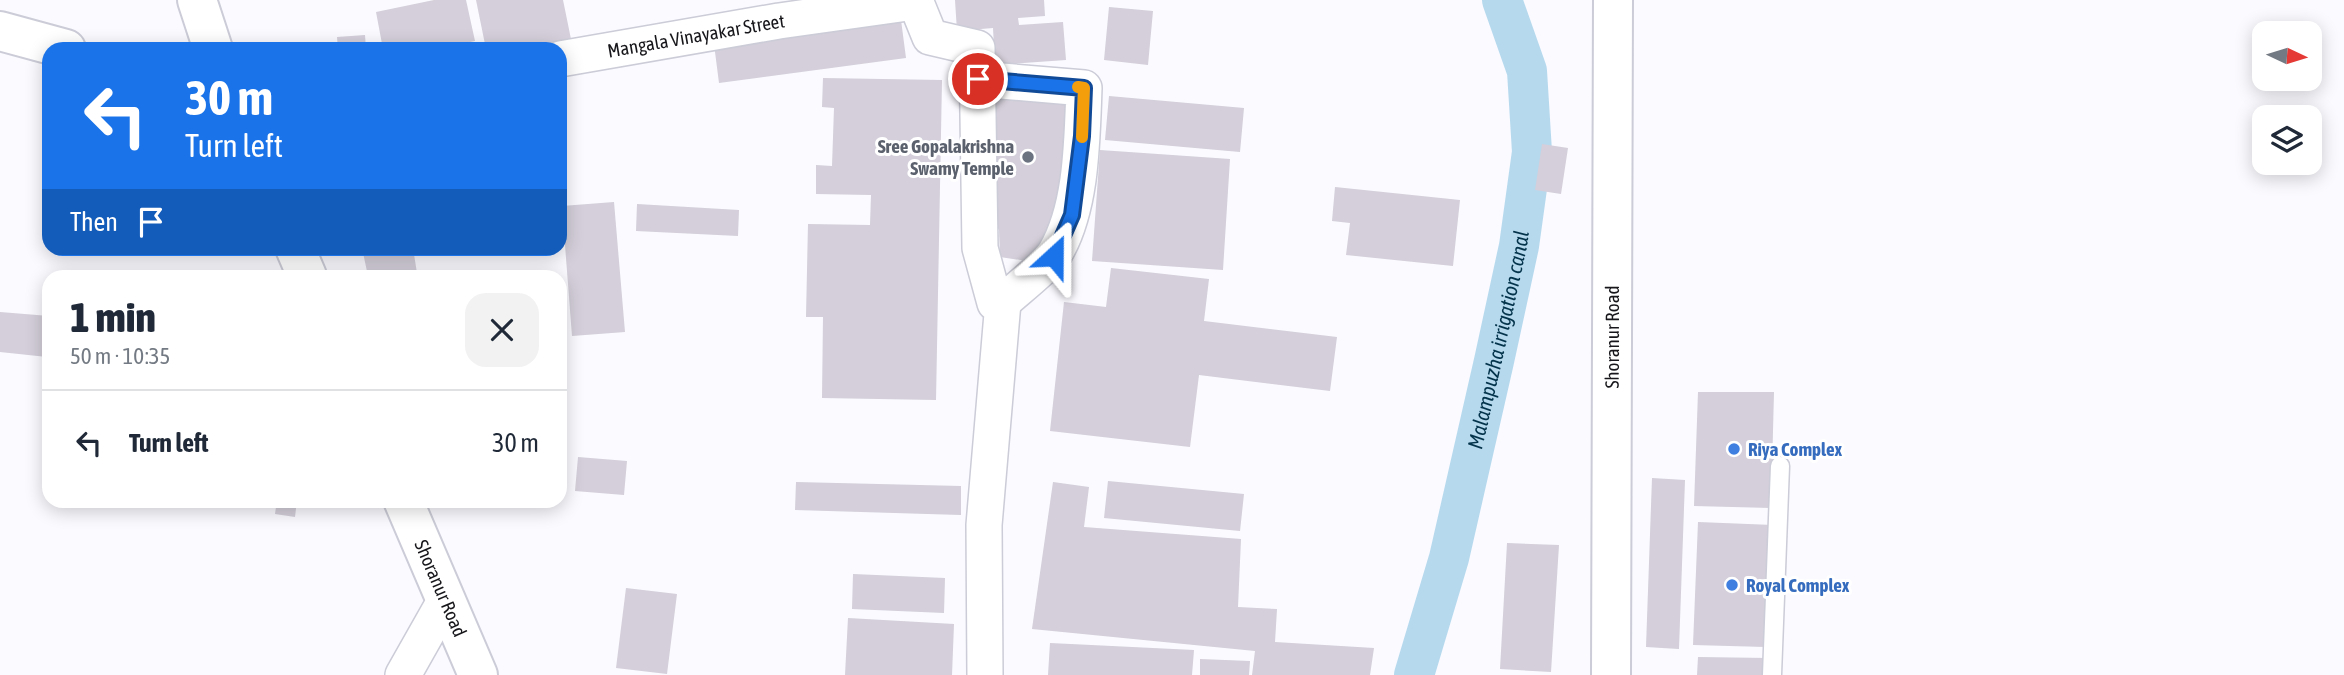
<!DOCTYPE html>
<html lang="en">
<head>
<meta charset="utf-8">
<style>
	:root { --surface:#fff; --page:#f2f2f3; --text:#1f2937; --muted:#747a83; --line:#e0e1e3 }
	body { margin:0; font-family:"Asap Condensed",sans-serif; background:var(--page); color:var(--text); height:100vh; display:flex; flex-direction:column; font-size:26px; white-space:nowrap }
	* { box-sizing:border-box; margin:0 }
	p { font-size:23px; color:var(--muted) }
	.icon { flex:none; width:38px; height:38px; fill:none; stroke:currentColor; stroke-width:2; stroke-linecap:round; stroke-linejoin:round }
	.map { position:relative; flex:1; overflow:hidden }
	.sheet { position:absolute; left:42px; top:270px; width:525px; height:238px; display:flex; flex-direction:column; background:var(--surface); border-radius:21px; box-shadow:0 4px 18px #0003 }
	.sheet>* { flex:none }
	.banner { position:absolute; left:42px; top:42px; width:525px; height:214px; border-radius:21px; box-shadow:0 4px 18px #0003; background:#1a73e8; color:#fff; overflow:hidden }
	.needle { width:46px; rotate:94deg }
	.buttons { position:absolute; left:2252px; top:21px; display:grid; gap:14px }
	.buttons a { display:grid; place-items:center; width:70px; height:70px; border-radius:14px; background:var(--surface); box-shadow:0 4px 18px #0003; font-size:35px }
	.pin { position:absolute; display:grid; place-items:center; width:60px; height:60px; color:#fff; margin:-30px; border:4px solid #fff; border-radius:50%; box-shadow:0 2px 7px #0007 }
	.me { position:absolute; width:77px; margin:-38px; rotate:24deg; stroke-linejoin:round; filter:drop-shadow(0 0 5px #0008) }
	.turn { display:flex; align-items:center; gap:24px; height:147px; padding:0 28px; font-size:32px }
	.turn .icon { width:91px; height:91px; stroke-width:2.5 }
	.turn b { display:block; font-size:49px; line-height:60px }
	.then { display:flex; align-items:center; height:66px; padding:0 28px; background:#0003; gap:14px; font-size:26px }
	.round { display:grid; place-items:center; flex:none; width:74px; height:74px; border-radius:21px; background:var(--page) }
	.overview { display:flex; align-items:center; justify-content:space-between; height:119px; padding:0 28px }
	h1 { font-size:42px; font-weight:800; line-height:52px }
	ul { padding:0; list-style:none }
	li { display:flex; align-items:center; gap:21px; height:105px; padding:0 28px; border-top:2px solid var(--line) }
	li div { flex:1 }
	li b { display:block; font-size:26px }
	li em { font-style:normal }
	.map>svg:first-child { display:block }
</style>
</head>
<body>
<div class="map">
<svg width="2344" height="675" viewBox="0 0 2344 675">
	<rect width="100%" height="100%" fill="#fafaff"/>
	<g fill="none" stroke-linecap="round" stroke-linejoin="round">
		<path stroke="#b6d9ee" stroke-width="40" id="s1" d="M1414 675 1449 558 1494 361 1519 246 1532 152 1527 71 1502 0"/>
	</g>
	<path fill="#d4cfda" d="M434 0H466L475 41 437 49H383L376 12Z
		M476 0H563L573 49H486Z
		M955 0H1044L1045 16 1018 18 1019 25 1063 22 1066 60 995 65 993 28 957 31Z
		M1109 7 1153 11 1148 65 1104 60Z
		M901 20 906 58 719 83 714 44Z
		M365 35 366 49H338L337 37Z
		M823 78 942 80 936 400 822 398 823 317H806L808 224 870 225 871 195 816 194V165L832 166 834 108 822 107Z
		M993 90 1069 99 1059 221 1027 261 1000 257 999 230 990 214Z
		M1109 96 1244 108 1240 152 1105 140Z
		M1542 144 1568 148 1561 194 1535 190Z
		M1100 150 1230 159 1223 270 1092 261Z
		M1335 187 1460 200 1453 266 1346 255 1350 223 1332 221Z
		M614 202 625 332 572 336 562 206Z
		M637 204 739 210 738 236 636 231Z
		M362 248H413L417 273 401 276H368Z
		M1111 268 1209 279 1204 321 1337 337 1330 391 1199 375 1190 447 1050 431 1064 302 1106 307Z
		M0 312 49 316 47 357 0 352Z
		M1698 392H1774L1771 508 1694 506Z
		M578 457 627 461 624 495 575 491Z
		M1652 478 1685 480 1679 649 1646 647Z
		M1108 481 1244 494 1240 531 1104 518Z
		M796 482 961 486V515L795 510Z
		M1053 482 1089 487 1084 527 1241 539 1238 607 1277 609 1275 642 1374 648 1370 675H1252L1255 651 1032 629Z
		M277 500H297L295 517 275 514Z
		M445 500H548V507L445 503Z
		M1698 522 1773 525 1766 647 1693 645Z
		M1507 543 1559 545 1551 672 1500 669Z
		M853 574 945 578 944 613 852 609Z
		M626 588 677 594 667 674 616 668Z
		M848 618 954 624 952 675H845Z
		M1050 643 1194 650 1192 675H1048Z
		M1698 657 1768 658 1767 675H1697Z
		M1200 659 1250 661 1249 675H1200Z"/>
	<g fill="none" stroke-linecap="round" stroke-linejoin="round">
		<defs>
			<path id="service" d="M1772 675 1780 466"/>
			<g id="minor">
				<path d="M915 0 930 37 977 48 980 248 995 303 1003 302 984 525 985 675"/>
				<path id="s2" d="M560 59 779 21 915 2"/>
				<path d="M978 79 1084 88C1082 140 1082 208 1055 253 1046 267 1016 290 1003 302"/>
				<path d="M403 675 446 599"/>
			</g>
			<g id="secondary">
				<path d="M197 0 213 49"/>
				<path d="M0 31 66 49"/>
				<path d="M295 248 307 276"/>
				<path id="s3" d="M403 500 478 675"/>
				<path id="s4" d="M1611 675 1613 0"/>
			</g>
		</defs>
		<use href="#service" stroke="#cbccd7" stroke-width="21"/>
		<use href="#minor" stroke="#cbccd7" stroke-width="38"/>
		<use href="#secondary" stroke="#cbccd7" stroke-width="42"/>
		<use href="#service" stroke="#fff" stroke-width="18"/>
		<use href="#minor" stroke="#fff" stroke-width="35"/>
		<use href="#secondary" stroke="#fff" stroke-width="38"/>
	</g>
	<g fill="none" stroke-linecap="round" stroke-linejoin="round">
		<defs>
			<path id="route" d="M978 79 1084 88 1082 136 1072 215 1054 256"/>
		</defs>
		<use href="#route" stroke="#114b97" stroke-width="18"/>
		<use href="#route" stroke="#1a73e8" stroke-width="12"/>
		<path stroke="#f59e0b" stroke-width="12" d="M1078 87 1084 88 1082 137"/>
	</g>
	<circle fill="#6b7280" stroke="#fff" stroke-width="2.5" cx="1028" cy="157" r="7"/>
	<g fill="#3f7fe0" stroke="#fff" stroke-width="2.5">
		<circle cx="1734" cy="449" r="7"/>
		<circle cx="1732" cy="585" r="7"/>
	</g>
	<g text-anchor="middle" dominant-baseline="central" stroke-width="6" stroke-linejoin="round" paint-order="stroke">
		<g font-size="19" fill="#17171b" stroke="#fff">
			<text stroke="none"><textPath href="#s2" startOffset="138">Mangala Vinayakar Street</textPath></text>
			<text stroke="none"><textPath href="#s4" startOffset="338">Shoranur Road</textPath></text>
			<text stroke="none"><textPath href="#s3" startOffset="96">Shoranur Road</textPath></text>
		</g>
		<g font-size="19" font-weight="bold" fill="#5b616d" stroke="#fff" text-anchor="end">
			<text x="1014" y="146">Sree Gopalakrishna<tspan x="1014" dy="22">Swamy Temple</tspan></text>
		</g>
		<g font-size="19" font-weight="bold" fill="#366cbe" stroke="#fff" text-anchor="start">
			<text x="1748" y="449">Riya Complex</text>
			<text x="1746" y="585">Royal Complex</text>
		</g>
		<g font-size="21" font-style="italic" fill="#04344b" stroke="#fff">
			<text stroke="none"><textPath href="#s1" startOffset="346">Malampuzha irrigation canal</textPath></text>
		</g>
	</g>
</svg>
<div class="buttons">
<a><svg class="needle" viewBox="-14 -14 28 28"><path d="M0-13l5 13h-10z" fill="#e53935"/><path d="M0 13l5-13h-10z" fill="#747a83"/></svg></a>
<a><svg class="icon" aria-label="layers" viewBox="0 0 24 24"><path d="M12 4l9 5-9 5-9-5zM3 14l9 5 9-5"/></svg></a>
</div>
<div class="pin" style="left:978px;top:79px;background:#d93025"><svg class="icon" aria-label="arrive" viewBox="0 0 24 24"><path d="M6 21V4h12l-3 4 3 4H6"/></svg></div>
<svg class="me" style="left:1054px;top:256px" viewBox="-20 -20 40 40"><path d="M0-17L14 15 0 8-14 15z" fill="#1a73e8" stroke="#fff" stroke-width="4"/></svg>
<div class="banner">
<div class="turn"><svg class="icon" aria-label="left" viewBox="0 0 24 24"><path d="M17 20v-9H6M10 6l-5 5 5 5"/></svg><div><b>30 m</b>Turn left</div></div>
<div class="then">Then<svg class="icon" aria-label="arrive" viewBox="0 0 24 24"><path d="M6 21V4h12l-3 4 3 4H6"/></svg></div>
</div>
<section class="sheet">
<div class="overview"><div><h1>1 min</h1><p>50 m · 10:35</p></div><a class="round"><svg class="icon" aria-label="close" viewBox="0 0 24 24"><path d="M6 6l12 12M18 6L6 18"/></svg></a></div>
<ul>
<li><svg class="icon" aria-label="left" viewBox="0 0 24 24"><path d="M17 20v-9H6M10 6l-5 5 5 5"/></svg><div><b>Turn left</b></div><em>30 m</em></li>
</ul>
</section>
</div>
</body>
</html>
